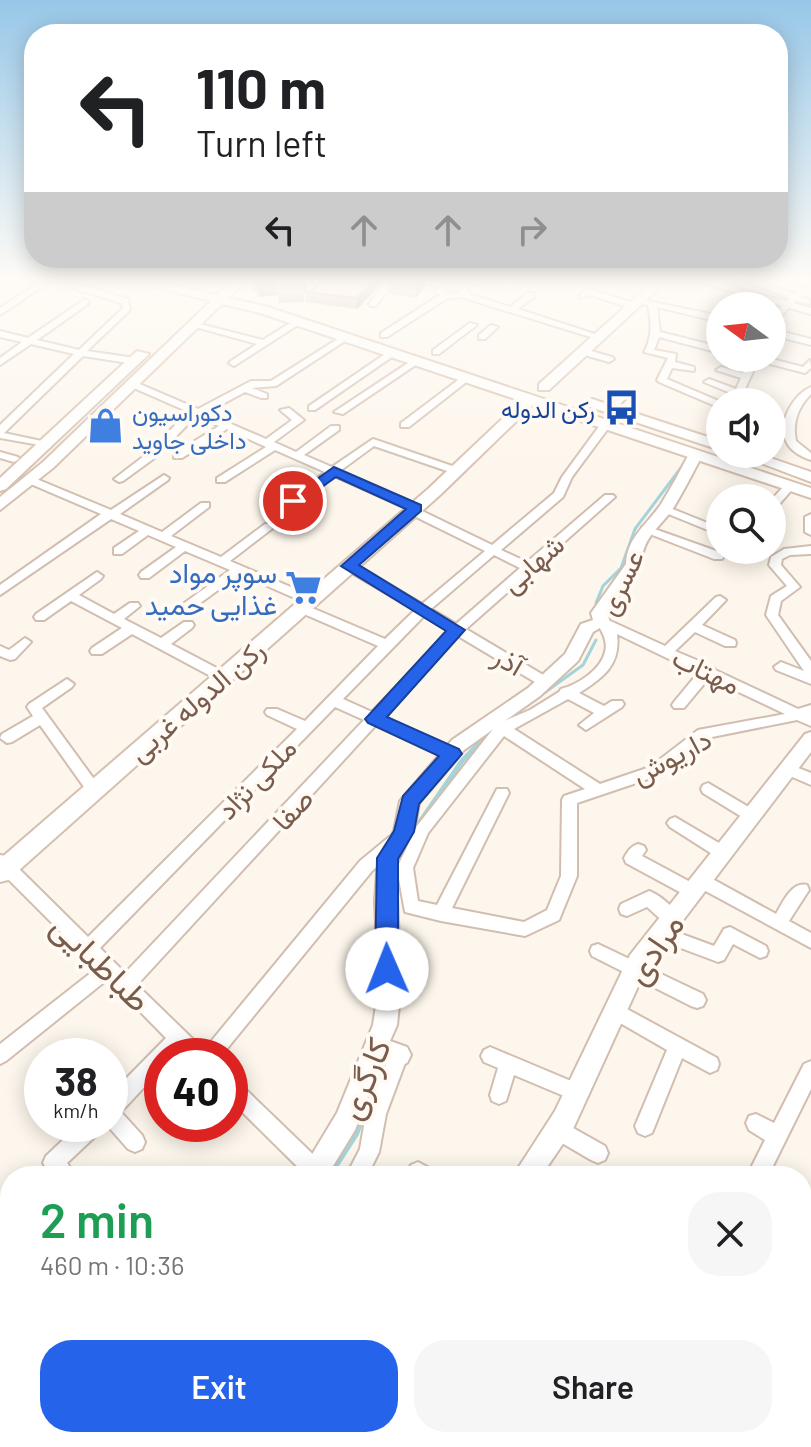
<!DOCTYPE html>
<html lang="en">
<head>
<meta charset="utf-8">
<style>
	:root { --surface:#fff; --page:#f6f6f6; --text:#202124; --muted:#757577; --accent:#2563eb }
	body { margin:0; font-family:Barlow,Vazirmatn,sans-serif; background:var(--page); color:var(--text); height:100vh; display:flex; flex-direction:column; font-size:30px; white-space:nowrap }
	* { box-sizing:border-box; margin:0 }
	p { font-size:26px; color:var(--muted) }
	.icon { flex:none; width:44px; height:44px; fill:none; stroke:currentColor; stroke-width:2; stroke-linecap:round; stroke-linejoin:round }
	.map { position:relative; flex:1; overflow:hidden }
	.details { position:absolute; left:0px; top:1166px; width:812px; height:282px; display:flex; flex-direction:column; background:var(--surface); border-radius:32px 32px 0 0; box-shadow:0 4px 20px #0003 }
	.details>* { flex:none }
	.banner { position:absolute; left:24px; top:24px; width:764px; height:244px; border-radius:32px; box-shadow:0 4px 20px #0003; background:#fff; color:var(--text); overflow:hidden }
	.needle { width:52px; rotate:285deg }
	.buttons { position:absolute; left:706px; top:292px; display:grid; gap:16px }
	.buttons a { display:grid; place-items:center; width:80px; height:80px; border-radius:50%; background:var(--surface); box-shadow:0 4px 20px #0003; font-size:40px }
	.speed { position:absolute; left:24px; top:1038px; display:flex; gap:16px; font-size:40px; font-weight:700; text-align:center }
	.speed>* { display:grid; place-content:center; width:104px; height:104px; border-radius:50%; background:var(--surface); box-shadow:0 4px 20px #0003; line-height:1 }
	.speed small { font-size:20px; font-weight:400 }
	.speed .limit { border:12px solid #d22; background:#fff; color:#111 }
	.pin { position:absolute; display:grid; place-items:center; width:68px; height:68px; color:#fff; margin:-34px; border:4px solid #fff; border-radius:50%; box-shadow:0 2px 8px #0007 }
	.me { position:absolute; width:88px; margin:-44px; rotate:359deg; stroke-linejoin:round; filter:drop-shadow(0 0 6px #0008) }
	.turn { display:flex; align-items:center; gap:28px; height:168px; padding:0 40px; font-size:36px }
	.turn .icon { width:104px; height:104px; stroke-width:2.5 }
	.turn b { display:block; font-size:56px; line-height:68px }
	.lanes { display:flex; align-items:center; height:76px; padding:0 40px; background:#0003; justify-content:center; gap:40px; direction:ltr }
	.lanes .off { opacity:.35 }
	.round { display:grid; place-items:center; flex:none; width:84px; height:84px; border-radius:32px; background:var(--page) }
	.head { display:flex; align-items:center; justify-content:space-between; height:136px; padding:0 40px }
	h1 { font-size:48px; font-weight:600; line-height:60px; color:#1e9e55 }
	.button { display:flex; gap:16px; margin-top:auto; padding:16px 40px }
	.button a { flex:1; height:92px; border-radius:32px; background:var(--accent); color:#fff; font-size:32px; font-weight:600; line-height:92px; text-align:center }
	.button a+a { background:var(--page); color:var(--text) }
	.map>svg:first-child { display:block }
</style>
</head>
<body>
<div class="map">
<svg width="811" height="1447" viewBox="0 0 811 1447">
	<rect width="100%" height="100%" fill="#fdf6ec"/>
	<g fill="none" stroke-linecap="round" stroke-linejoin="round">
		<path stroke="#a5d3da" stroke-width="3" d="M754 278 811 297
			M596 603 603 586 621 568 635 529 683 465
			M526 706 583 665 596 640"/>
		<path stroke="#a5d3da" stroke-width="5" d="M413 832 462 761 490 732
			M400 977 396 888 402 850"/>
		<path stroke="#a5d3da" stroke-width="6" d="M329 1176 356 1134 385 1056"/>
		<defs>
			<path id="minor" d="M0 278H6L0 281Z
				M46 278H55L0 315V308Z
				M64 278H72L79 284 128 299 130 310 87 351 135 358 140 361 135 364 83 356 4 433 51 443V447L0 438V425L74 354 31 344 0 365V358L22 342 0 337V331L28 338 85 299 89 302 88 304 37 340 79 350 123 308 121 303 73 288Z
				M388 278H396L376 306H370L369 304Z
				M401 278C418 278 435 284 452 284 469 284 486 278 503 278L466 287 469 294 510 307 528 293H534V297L518 309 604 337 597 339 461 297 446 299 387 337H381V333L440 295 435 291 440 287ZM447 289H456L460 292 450 294 445 291Z
				M685 278H698L786 301 789 298 740 278H751L794 294 811 286V291L801 297 810 300V304L795 301 793 303 811 308V314L789 308 772 326V317L782 306Z
				M589 289 637 304 638 306 634 309 590 295 580 298V294Z
				M643 300 720 316V322L657 307 660 332 720 347V353L659 337 654 350 676 354 675 362 694 367V371L672 368 667 379 721 402 720 408 659 382 657 380 668 358 644 352C653 336 651 322 648 305L643 304Z
				M298 318 302 321 301 323 234 366 229 363 231 361 257 344 188 325 192 322 263 340Z
				M470 323 477 325 439 354H433V350Z
				M491 325 498 327 485 339H479V335Z
				M772 329 811 339V345L772 335Z
				M344 335 351 337 276 386 252 388 267 394V398H261L245 392 206 413 266 439 292 420 280 410 289 408 304 420 274 442 296 452 331 426H339V430L304 455 332 467 373 439 461 469V473H453L374 446 340 471 420 506 422 508 420 510 492 545 554 493 562 477 603 421H611L612 423 572 477 563 497 501 550 527 562 605 495H613L615 497 466 629 550 679 552 682 550 685H540L458 636 384 717 457 750 459 754 457 758H447L376 725 137 985 204 1050 360 861 389 837 394 835 399 837 402 841 399 845 372 871 221 1056H184L179 1050 173 1056H162V1068L121 1112 142 1135 145 1142 142 1149 135 1152 128 1149 106 1124H110V1095L166 1038 108 979 6 1061 0 1064V1044L97 968 0 871V855L6 856 88 937 297 729 267 715 265 712 267 709H277L305 721 378 646 297 611 295 608 297 605H305L385 639 415 610 345 569V563H353L422 604 485 551 408 513V509L334 476 297 503H289L269 496V492L273 491 292 497 325 472 275 450 225 482H217V478L266 447 227 429 182 458H174V454L219 426 199 417 190 422 156 457 123 481 119 482 114 479 148 453 182 418 191 413 129 386V382H135L198 409 251 381H271ZM494 555 520 568 456 624 431 609ZM424 616 449 631 372 712 343 699ZM335 707 364 720 125 973 100 948Z
				M584 349 612 357 614 359 609 362 581 354 579 352Z
				M391 350 399 352 315 410H309V406Z
				M417 357 420 358V362L343 414 334 412Z
				M750 358H768L803 367 810 360 811 368 805 373 758 361 739 402H729L733 394 704 382 709 379 736 389 741 378 716 370 721 367 743 373Z
				M466 374 474 376 409 427H401V423Z
				M811 387V394C798 407 792 423 796 441L811 453V460C802 457 790 451 786 441 777 422 794 394 811 387Z
				M625 389 633 391 613 411H607V407Z
				M720 428V441L718 445H710L709 443 716 429Z
				M0 452 18 457 19 459 14 462 0 458Z
				M164 475 169 478 168 480 120 514 162 532 201 503H209V507L171 536 221 557 265 524H273V528L230 561 314 597 316 600 314 603H306L240 574 184 615H176L174 612 176 609 230 570 185 551 149 578H141L139 575 141 572 176 547 148 535 122 554H114V548L139 531 111 519 0 595V585L101 514 26 482V478H34L111 510Z
				M790 483 795 486 776 508 772 509V499L786 484Z
				M665 506 720 528V535L661 511 659 509Z
				M811 514V535L805 532V517Z
				M646 526 722 553 724 556 722 559H714L642 531V527Z
				M811 546V554L790 555 782 559 781 565 800 587 781 601 778 615 811 661V684L776 670 774 667 781 662 804 671 766 615 771 596 787 586 769 565 771 557 784 549Z
				M97 572 103 576 101 579 79 595 114 614 130 603H138L140 606 124 619 161 638 184 622H192L194 625 192 628 171 644 228 674 230 677 228 680H218L132 634 102 654H92L90 651 92 648 122 628 71 601 44 620H36L34 617 36 614Z
				M720 596 726 600 702 625 735 640 736 643 735 646H725L695 632 675 651 713 667 715 670 798 709 811 705V726L797 720 707 738 660 775 577 803V876L559 920 525 936 441 921 405 912 397 868 417 826 497 724 530 710 559 692 561 689C577 685 601 670 605 652 608 641 602 631 596 622L598 619H606L665 646 716 597ZM617 634 698 673 674 702 672 705 674 708H684L709 678 785 714 698 730 650 767 600 784 514 729 568 699 594 713 579 725 586 730 622 707 624 704 622 701H612L604 706 579 693C603 678 621 665 617 634ZM504 736 585 789 564 796 562 800 561 876 547 910 524 922 452 908 509 793 507 789H497L437 905 418 901 413 868 428 833Z
				M25 638 31 642 15 659 10 660 0 656V646L9 650Z
				M67 679 74 684 72 687 42 708 99 786 101 790 99 794H89L40 725 12 742 7 743 0 738 2 734 33 716 27 707 29 704Z
				M788 764 811 773V785L783 773 781 769 783 765Z
				M708 783 757 812 760 816 757 820H747L703 793 701 789 703 785Z
				M675 817 729 849 731 853 729 857 723 859 717 857 670 827 667 823 670 819Z
				M638 844 644 846 646 850 642 856 694 884 693 881 695 876 701 874 707 876 776 914C783 902 792 881 807 885L809 890 789 921 811 933V948L700 888 701 891 699 896 693 898 687 896 626 863 624 858C628 851 631 846 638 844Z
				M649 891C660 895 675 908 680 918L678 923C665 927 656 914 647 907L627 916 621 914 619 909 621 904Z
				M660 926 714 946 724 929 730 927 766 946 768 951 766 956 760 958 733 944 724 960 718 962 654 938 652 933 654 928Z
				M598 944 703 994 706 1000 703 1006 697 1008 691 1006 592 956 590 951 592 946Z
				M614 1002 717 1058 719 1064 717 1070 710 1073 682 1058 652 1133 645 1136 638 1133 635 1126 667 1050 608 1016 605 1010 608 1004Z
				M399 1046 405 1049 408 1055 386 1114 379 1152 367 1176H346L360 1149 366 1114 390 1055 393 1049Z
				M490 1047 583 1086 585 1092 583 1098 576 1101 514 1075 506 1101 499 1104 492 1101 490 1095 498 1068 484 1062 481 1056 484 1050Z
				M811 1061V1089L768 1176H747L765 1140 749 1130 746 1123 749 1116 756 1114 774 1123 804 1064Z
				M230 1078 237 1081 323 1164 326 1171 324 1176H307L230 1100Z
				M557 1119 605 1146 608 1153 605 1160 598 1163 591 1160 550 1136 547 1129 550 1122Z
				M80 1124H104L101 1131 67 1163 76 1176H52L43 1163 46 1156Z
				M418 1162 431 1169 434 1176H405L411 1165Z
				M0 1213 10 1218V1262L0 1267V1242L3 1238 0 1236Z
				M802 1351 811 1355V1380L802 1376Z
				M10 1378V1406L0 1411V1383Z
				M65 1438H93L89 1447H61Z
				M481 1438H510L515 1447H486Z
				M562 1438H587L583 1447H558Z
				M736 1438H760L756 1447H732Z"/>
			<path id="tertiary" d="M757 278H772L811 291V298Z
				M696 450 703 454C693 472 683 493 672 510 659 528 641 539 642 564L607 613 610 622 593 632 578 661 540 696 464 750 419 803 414 832 398 859 395 902 401 986 397 1025 390 1041 407 1047 411 1055 407 1063 399 1066 382 1060 355 1130 327 1176H299L337 1113 373 1025 379 986 375 902 378 858 394 831 400 801 452 740 528 688 565 654 581 624 593 620 591 613 626 564C627 537 647 525 661 504 671 488 680 471 689 454Z
				M811 732V752L646 969 573 1129 541 1176H513L555 1111 630 955 805 734Z
				M274 1438H304L305 1447H275Z
				M319 1438H352L348 1447H315Z"/>
			<path id="secondary" d="M120 278H140L217 295 235 278H248L228 298 268 307 811 488V498L533 405 440 495 8 880 0 882V859L428 489 521 401 260 313 222 304 53 468 0 510V497L43 462 211 301Z
				M657 278H670L549 390H539V384Z
				M137 351 149 354 6 489 0 491V478Z
				M592 399 720 441V450L587 406 585 403Z
				M737 454H759L811 472V482Z"/>
		</defs>
		<use href="#minor" stroke="#d1beb0" stroke-width="4"/>
		<use href="#tertiary" stroke="#d1beb0" stroke-width="4"/>
		<use href="#secondary" stroke="#d6c0b0" stroke-width="4"/>
		<use href="#minor" fill="#fff" fill-rule="evenodd"/>
		<use href="#tertiary" fill="#fff" fill-rule="evenodd"/>
		<use href="#secondary" fill="#fff" fill-rule="evenodd"/>
	</g>
	<path fill="#d1b7a8" d="M250 278H307V288L304 293V302L279 303 278 295 259 297 251 288Z
		M388 278H425V287L416 298 388 294Z
		M305 292H374L357 309 306 302Z"/>
	<path fill="#aa9588" d="M257 278H276L278 295 259 297Z
		M303 278H307V288L304 293Z
		M376 278H383L374 292 357 309V298Z
		M416 278H425V287L416 298Z"/>
	<path fill="#f3d5c3" stroke="#aa9588" stroke-width="2" d="M324 278H376L357 298 305 292 313 290Z"/>
	<linearGradient id="sky" x2="0" y2="1"><stop stop-color="#97c7e8"/><stop offset="0.58" stop-color="#fefbf6"/><stop offset="1" stop-color="#fefbf6" stop-opacity="0"/></linearGradient>
	<rect width="811" height="480" fill="url(#sky)"/>
	<path fill="#2563eb" stroke="#184099" stroke-width="2" d="M334 467 421 505V511L359 565 465 630 387 717 459 749 462 754 419 804 414 832 398 859V969L395 976 387 979 379 976 375 969 377 858 394 831 403 796 439 756 368 723 365 719 446 631 341 566 406 509 336 477 298 504 293 506 286 501Z"/>
	<defs>
		<symbol id="bus-bare" viewBox="-9 -9 18 18"><path d="M-5-6H5V4H4V6H2V4H-2V6H-4V4H-5ZM-3.5-4V0h7V-4ZM-3.5 1.2v1.5H-2V1.2ZM2 1.2v1.5H3.5V1.2Z" fill="#1a4fb4" stroke="#fffaf3" stroke-width="2.5" paint-order="stroke"/></symbol>
		<symbol id="shop-bare" viewBox="-9 -9 18 18"><path d="M-5-2.5h2.3a2.7 3.5 0 0 1 5.4 0H5L5.5 6h-11ZM-1.5-2.5h3a1.5 2.3 0 0 0-3 0Z" fill="#3f7fe0" stroke="#fffaf3" stroke-width="2.5" paint-order="stroke"/></symbol>
		<symbol id="supermarket-bare" viewBox="-9 -9 18 18"><path d="M-6-5.5h2.5l.6 2H6L4.5 2H-2.5L-4.4-4H-6ZM-1.5 3.2a1.3 1.3 0 1 0 .1 0ZM3 3.2a1.3 1.3 0 1 0 .1 0Z" fill="#3f7fe0" stroke="#fffaf3" stroke-width="2.5" paint-order="stroke"/></symbol>
	</defs>
	<g fill-rule="evenodd">
		<use href="#bus-bare" x="596" y="382" width="51" height="51"/>
		<use href="#shop-bare" x="80" y="400" width="51" height="51"/>
		<use href="#supermarket-bare" x="278" y="562" width="51" height="51"/>
	</g>
	<g text-anchor="middle" dominant-baseline="central" stroke-width="8" stroke-linejoin="round" paint-order="stroke">
		<g font-size="24" fill="#164399" stroke="#fffaf3" text-anchor="end">
			<text x="595" y="408">رکن الدوله</text>
		</g>
		<g font-size="24" fill="#366cbe" stroke="#fffaf3" text-anchor="start">
			<text x="132" y="411">دکوراسیون<tspan x="132" dy="28">داخلی جاوید</tspan></text>
		</g>
		<g font-size="28" fill="#7a5c4d" stroke="#fffaf3">
			<text transform="translate(532 563) rotate(-41)">شهابی</text>
			<text transform="translate(620 582) rotate(-64)">عسری</text>
			<text transform="translate(509 660) rotate(30)">آذر</text>
			<text transform="translate(707 670) rotate(26)">مهتاب</text>
			<text transform="translate(196 700) rotate(-41)">رکن الدوله غربی</text>
			<text transform="translate(671 756) rotate(-28)">داریوش</text>
			<text transform="translate(256 778) rotate(-46)">ملکی نژاد</text>
			<text transform="translate(292 809) rotate(-47)">صفا</text>
		</g>
		<g font-size="28" fill="#366cbe" stroke="#fffaf3" text-anchor="end">
			<text x="277" y="572">سوپر مواد<tspan x="277" dy="32">غذایی حمید</tspan></text>
		</g>
		<g font-size="34" fill="#7a5c4d" stroke="#fffaf3">
			<text transform="translate(653 948) rotate(-56)">مرادی</text>
			<text transform="translate(102 962) rotate(44)">طباطبایی</text>
			<text transform="translate(363 1078) rotate(-67)">کارگری</text>
		</g>
	</g>
</svg>
<div class="buttons">
<a><svg class="needle" viewBox="-14 -14 28 28"><path d="M0-13l5 13h-10z" fill="#e53935"/><path d="M0 13l5-13h-10z" fill="#757577"/></svg></a>
<a><svg class="icon" aria-label="sound" viewBox="0 0 24 24"><path d="M4 9h4l5-4v14l-5-4H4zM17 9q2 3 0 6"/></svg></a>
<a><svg class="icon" aria-label="search" viewBox="0 0 24 24"><circle cx="10" cy="10" r="6"/><path d="M15 15l6 6"/></svg></a>
</div>
<div class="speed"><div>38<small>km/h</small></div><div class="limit">40</div></div>
<div class="pin" style="left:293px;top:501px;background:#d93025"><svg class="icon" aria-label="arrive" viewBox="0 0 24 24"><path d="M6 21V4h12l-3 4 3 4H6"/></svg></div>
<svg class="me" style="left:387px;top:969px" viewBox="-20 -20 40 40"><circle r="19" fill="#fff"/><path d="M0-13L10 11 0 6-10 11z" fill="#2563eb"/></svg>
<div class="banner">
<div class="turn"><svg class="icon" aria-label="left" viewBox="0 0 24 24"><path d="M17 20v-9H6M10 6l-5 5 5 5"/></svg><div><b>110 m</b>Turn left</div></div>
<div class="lanes"><svg class="icon" aria-label="left" viewBox="0 0 24 24"><path d="M17 20v-9H6M10 6l-5 5 5 5"/></svg><svg class="icon off" aria-label="ahead" viewBox="0 0 24 24"><path d="M12 20V5M6 11l6-6 6 6"/></svg><svg class="icon off" aria-label="ahead" viewBox="0 0 24 24"><path d="M12 20V5M6 11l6-6 6 6"/></svg><svg class="icon off" aria-label="right" viewBox="0 0 24 24"><path d="M7 20v-9h11M14 6l5 5-5 5"/></svg></div>
</div>
<section class="details">
<div class="head"><div><h1>2 min</h1><p>460 m · 10:36</p></div><a class="round"><svg class="icon" aria-label="close" viewBox="0 0 24 24"><path d="M6 6l12 12M18 6L6 18"/></svg></a></div>
<div class="button"><a>Exit</a><a>Share</a></div>
</section>
</div>
</body>
</html>
